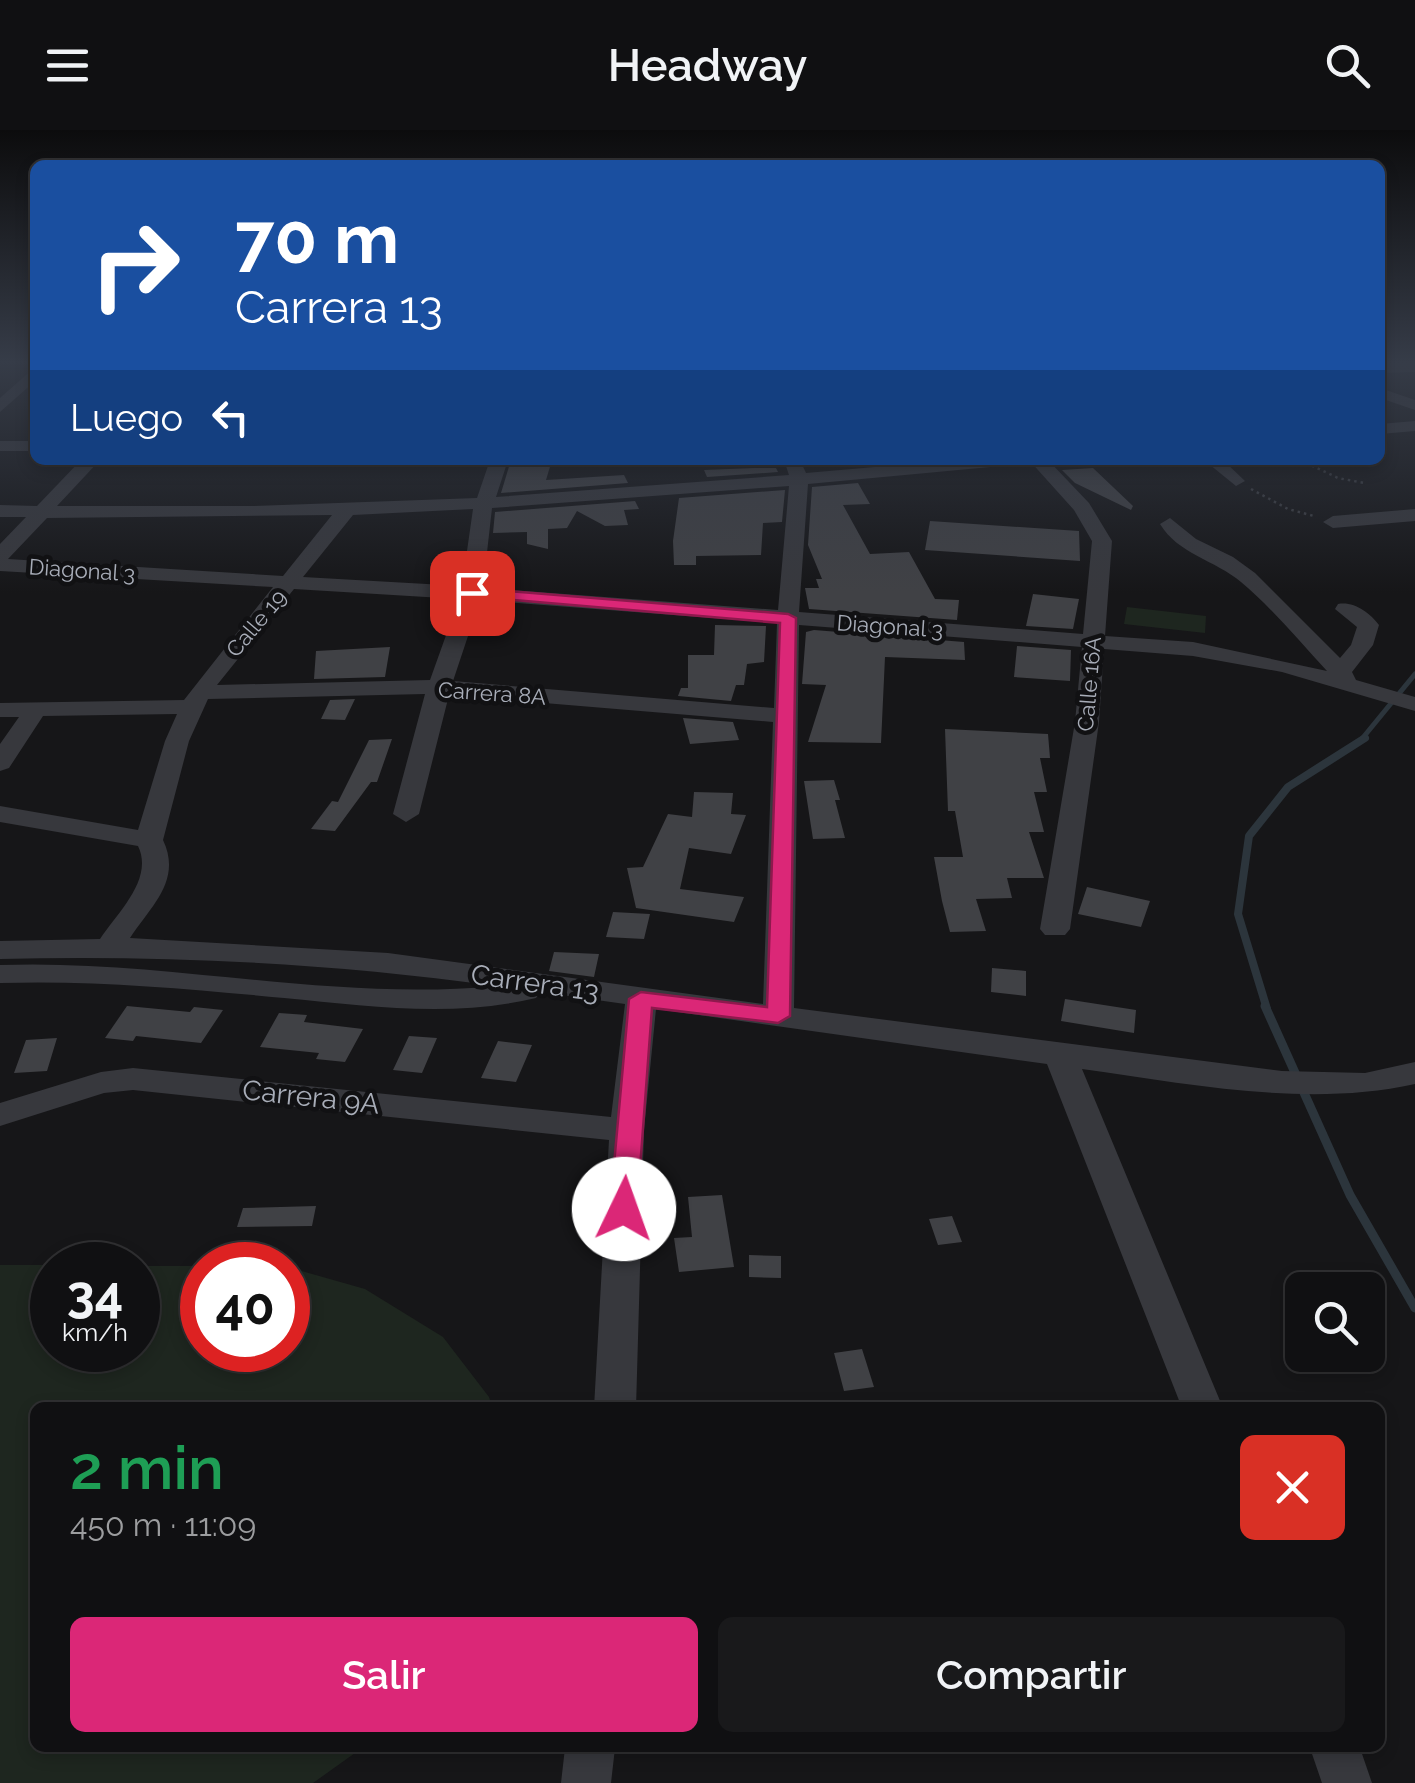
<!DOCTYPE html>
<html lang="es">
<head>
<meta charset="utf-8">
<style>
	:root { --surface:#101012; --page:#19191b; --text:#f1f3f6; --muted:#9c9d9f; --line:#303032; --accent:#db2777 }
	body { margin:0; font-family:Raleway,sans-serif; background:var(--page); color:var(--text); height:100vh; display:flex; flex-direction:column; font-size:38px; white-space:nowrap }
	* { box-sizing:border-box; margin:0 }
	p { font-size:32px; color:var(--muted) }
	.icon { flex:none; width:55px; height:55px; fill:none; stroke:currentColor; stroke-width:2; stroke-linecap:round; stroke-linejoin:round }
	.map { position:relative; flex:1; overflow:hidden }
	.details { position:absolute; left:30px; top:1272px; width:1355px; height:350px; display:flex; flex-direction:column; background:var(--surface); border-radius:15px; box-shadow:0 5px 15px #0003,0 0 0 2px var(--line) }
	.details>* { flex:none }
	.guide { position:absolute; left:30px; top:30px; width:1355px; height:305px; border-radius:15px; box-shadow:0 5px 15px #0003,0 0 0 2px var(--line); background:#1a4fa0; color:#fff; overflow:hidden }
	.buttons { position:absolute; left:1285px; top:1142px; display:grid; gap:20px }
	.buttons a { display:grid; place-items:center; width:100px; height:100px; border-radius:15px; background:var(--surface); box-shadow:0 5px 15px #0003,0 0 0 2px var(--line); font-size:50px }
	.speed { position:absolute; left:30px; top:1112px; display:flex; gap:20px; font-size:50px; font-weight:700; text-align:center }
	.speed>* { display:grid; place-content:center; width:130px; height:130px; border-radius:50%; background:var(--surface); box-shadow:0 5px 15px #0003,0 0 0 2px var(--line); line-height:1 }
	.speed small { font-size:25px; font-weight:400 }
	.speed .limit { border:15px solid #d22; background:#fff; color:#111 }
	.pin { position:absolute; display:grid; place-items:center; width:85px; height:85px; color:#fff; margin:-42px; border-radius:20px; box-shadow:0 5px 15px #0006 }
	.me { position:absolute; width:110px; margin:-55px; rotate:3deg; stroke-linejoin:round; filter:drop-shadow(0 0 8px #0008) }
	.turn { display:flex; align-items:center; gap:35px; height:210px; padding:0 40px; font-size:45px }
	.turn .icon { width:130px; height:130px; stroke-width:2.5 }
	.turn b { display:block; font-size:70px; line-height:85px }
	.then { display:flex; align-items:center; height:95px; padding:0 40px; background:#0003; gap:20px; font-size:38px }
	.round { display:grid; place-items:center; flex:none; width:105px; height:105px; border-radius:15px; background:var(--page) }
	.head { display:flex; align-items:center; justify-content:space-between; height:170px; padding:0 40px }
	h1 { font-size:60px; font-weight:600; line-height:75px; color:#1e9e55 }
	.primary-button { display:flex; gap:20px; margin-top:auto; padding:20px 40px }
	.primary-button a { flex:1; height:115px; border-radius:15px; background:var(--accent); color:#fff; font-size:40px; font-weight:600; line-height:115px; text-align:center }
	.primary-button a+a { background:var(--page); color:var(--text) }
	header { display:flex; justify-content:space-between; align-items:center; height:130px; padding:0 40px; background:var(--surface); font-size:45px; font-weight:600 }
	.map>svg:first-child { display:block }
</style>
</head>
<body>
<header><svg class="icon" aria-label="menu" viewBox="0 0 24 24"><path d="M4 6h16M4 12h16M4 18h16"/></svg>Headway<svg class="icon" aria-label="search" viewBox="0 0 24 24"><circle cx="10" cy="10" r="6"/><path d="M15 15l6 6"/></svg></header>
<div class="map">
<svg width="1415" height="1653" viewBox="0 0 1415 1653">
	<rect width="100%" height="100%" fill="#161618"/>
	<path fill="#1e261f" d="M1127 477 1206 486 1205 503 1124 494Z
		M0 1135H52V1220H138V1136H202V1220H288V1138H291L365 1159 443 1207 489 1267 492 1277 35 1278V1618H362L313 1653H0Z"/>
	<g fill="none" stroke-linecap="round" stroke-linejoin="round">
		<path stroke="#2c353c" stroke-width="5" d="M1361 610 1415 544"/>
		<path stroke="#2c353c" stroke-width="8" d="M1267 879 1238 784 1249 706 1288 657 1365 608"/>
		<path stroke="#2c353c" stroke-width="9" d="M1265 876 1350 1065 1415 1178"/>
	</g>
	<path fill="#404145" d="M511 330H552L546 350 624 345 628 353 501 363Z
		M754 338H776L778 342 707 347 704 340Z
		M1093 338 1133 376 1131 380 1075 353 1062 340Z
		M858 353 870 374 843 375 870 424 909 422 935 469 959 470 957 490 809 479 805 458H819L816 449H822L808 415 812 357Z
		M785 360 782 392 763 393 761 425 696 426V435H674L673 411 679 368Z
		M635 371 639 379 624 380 628 395 605 396 577 381 567 398 548 399V419L527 414V402L493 403 495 382Z
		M930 391 1079 401 1080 431 925 420Z
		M1033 464 1079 469 1073 499 1026 496Z
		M715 495 766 496 764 532 747 534 744 555H736L731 571 678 566 681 558H688V525H714Z
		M814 500 964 512 965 530 885 527 881 613 808 612 826 555 802 554 806 502Z
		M1017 516 1071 520 1070 551 1014 547Z
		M390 517 385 547 314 549 316 521Z
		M355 569 345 590 321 589 330 570Z
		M683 588 733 592 739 610 690 614Z
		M945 599 1048 604 1050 628H1040L1047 662H1034L1044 702H1029L1044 748H1007L1012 768 976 769 986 801 950 802 942 771 934 727H963L955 681H948Z
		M392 609 377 652H371L335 701 311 699 332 671 338 672 369 610Z
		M834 650 840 670H835L845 708 813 709 804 651Z
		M694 662 733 663 731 684 746 685 731 724 689 718 680 759 744 767 734 792 636 778 627 738 643 737 668 684 692 687Z
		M1087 757 1150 771 1141 797 1078 784Z
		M613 782 650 784 644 809 606 807Z
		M554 822 599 824 594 847 549 841Z
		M992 838 1026 841V866L991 862Z
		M1065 869 1136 880 1134 903 1061 891Z
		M127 876 190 882 194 877 223 880 201 913 136 906 133 911 105 908Z
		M279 883 307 885 304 892 363 899 345 932 316 929 319 923 260 917Z
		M409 906 437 908 422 943 393 940Z
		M57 908 47 941 14 943 26 910Z
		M498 911 532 915 516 952 481 948Z
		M722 1065 734 1137 679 1142 674 1108 692 1107 688 1067Z
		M316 1076 312 1096 237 1097 243 1078Z
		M952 1086 962 1112 938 1115 929 1089Z
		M749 1125 781 1126V1148L749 1147Z
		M862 1219 874 1257 844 1261 834 1223Z"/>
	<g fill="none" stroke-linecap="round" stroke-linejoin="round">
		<path stroke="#3d3f44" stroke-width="2.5" stroke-dasharray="2.5 4" stroke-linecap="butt" d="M1300 330 1338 348 1364 353
			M1251 359 1288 379 1314 386"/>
		<path fill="#37383d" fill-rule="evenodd" d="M1415 232V242L1380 243V233Z
			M35 237V251L0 282V268Z
			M1380 258 1415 270V280L1380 268Z
			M1415 291V301L1380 304V294Z
			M0 311H35V321H0Z
			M81 330H100L57 376H253L477 368 490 330H508L496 367 789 345 784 330H800L806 343 955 330H1021L1012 335 808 354 799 482 1083 504 1092 411 1074 380 1029 330H1048L1089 373 1112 411 1105 506 1193 512 1327 541C1299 511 1273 479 1241 452 1215 430 1178 424 1160 394L1170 388 1196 409 1233 427 1255 443 1340 528 1351 515 1357 497 1335 479 1338 474C1354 471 1370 483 1379 495L1373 515 1352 542 1356 550 1415 567V581L1282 542 1193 526 1104 519 1099 592 1070 799 1065 805H1045L1040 799 1075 592 1082 517 799 495 794 878 1282 941 1365 943 1415 932V954C1307 978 1190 954 1082 939L1223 1278H1182L1047 934 656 879 644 1000 636 1278H594L609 1010 133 960 104 963 0 996V973L101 942 133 938 611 987 625 874 540 862 536 868C453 888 367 876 284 868 189 859 95 850 0 853V835C166 829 331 872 496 856 331 833 166 825 0 829V811L100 809C118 782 154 749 138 716L0 692V676L138 700 165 611 177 584 43 586 9 638 0 641V614L19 587H0V573L184 570 273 457 0 441V414L26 387H0V375L37 376ZM789 356 778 480 483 458 492 378ZM473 379 462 456 303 447 353 385ZM332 385 283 446 8 429 47 388ZM294 459 459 469 430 550 217 555ZM480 470 777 493 774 578 453 551ZM425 564 393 684 406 692 419 684 449 565 773 592 763 874 388 823 130 808C152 775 182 750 163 710L189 611 208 569Z
			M1204 330H1223L1245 351 1236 356Z
			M1415 379V391L1333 398 1323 392 1333 386Z
			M565 1618H615L611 1653H561Z
			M1310 1618H1360L1372 1653H1322Z"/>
	</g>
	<linearGradient id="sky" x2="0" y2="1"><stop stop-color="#0c0c0d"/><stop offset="0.5" stop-color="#363c48"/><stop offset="1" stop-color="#363c48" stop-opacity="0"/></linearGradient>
	<rect width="1415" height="463" fill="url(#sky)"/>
	<path fill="#db2777" stroke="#8e194d" stroke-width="2.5" d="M472 458 788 484 796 488 790 886 778 893 652 878 637 1079 633 1086H614L610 1079 629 869 641 862 767 877 780 493 467 466V460Z"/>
	<g text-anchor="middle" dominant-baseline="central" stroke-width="9" stroke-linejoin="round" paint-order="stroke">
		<g font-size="22" fill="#a8adb8" stroke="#111113">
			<text transform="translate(82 440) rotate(4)">Diagonal 3</text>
			<text transform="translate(256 493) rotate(-50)">Calle 19</text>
			<text transform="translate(890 496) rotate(4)">Diagonal 3</text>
			<text transform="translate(1089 554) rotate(-85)">Calle 16A</text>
			<text transform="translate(492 563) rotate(4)">Carrera 8A</text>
		</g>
		<g font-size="28" fill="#a8adb8" stroke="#111113">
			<text transform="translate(535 853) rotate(8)">Carrera 13</text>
			<text transform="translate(311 967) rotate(6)">Carrera 9A</text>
		</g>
	</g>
</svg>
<div class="buttons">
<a><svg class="icon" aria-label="search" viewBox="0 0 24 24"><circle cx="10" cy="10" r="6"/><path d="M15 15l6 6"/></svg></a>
</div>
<div class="speed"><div>34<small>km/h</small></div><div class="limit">40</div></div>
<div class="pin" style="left:472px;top:463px;background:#d93025"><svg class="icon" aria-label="arrive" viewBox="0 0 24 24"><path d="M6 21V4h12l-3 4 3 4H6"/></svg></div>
<svg class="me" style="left:624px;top:1079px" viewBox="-20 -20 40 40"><circle r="19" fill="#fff"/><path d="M0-13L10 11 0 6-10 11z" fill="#db2777"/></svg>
<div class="guide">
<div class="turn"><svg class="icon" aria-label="right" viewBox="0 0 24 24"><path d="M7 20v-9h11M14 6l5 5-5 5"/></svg><div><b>70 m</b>Carrera 13</div></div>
<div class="then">Luego<svg class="icon" aria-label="left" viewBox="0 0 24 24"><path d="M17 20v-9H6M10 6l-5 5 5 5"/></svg></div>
</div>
<section class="details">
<div class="head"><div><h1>2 min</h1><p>450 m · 11:09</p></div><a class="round" style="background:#d93025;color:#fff"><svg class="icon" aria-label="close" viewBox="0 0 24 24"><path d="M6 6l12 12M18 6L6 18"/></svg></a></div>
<div class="primary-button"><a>Salir</a><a>Compartir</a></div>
</section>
</div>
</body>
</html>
